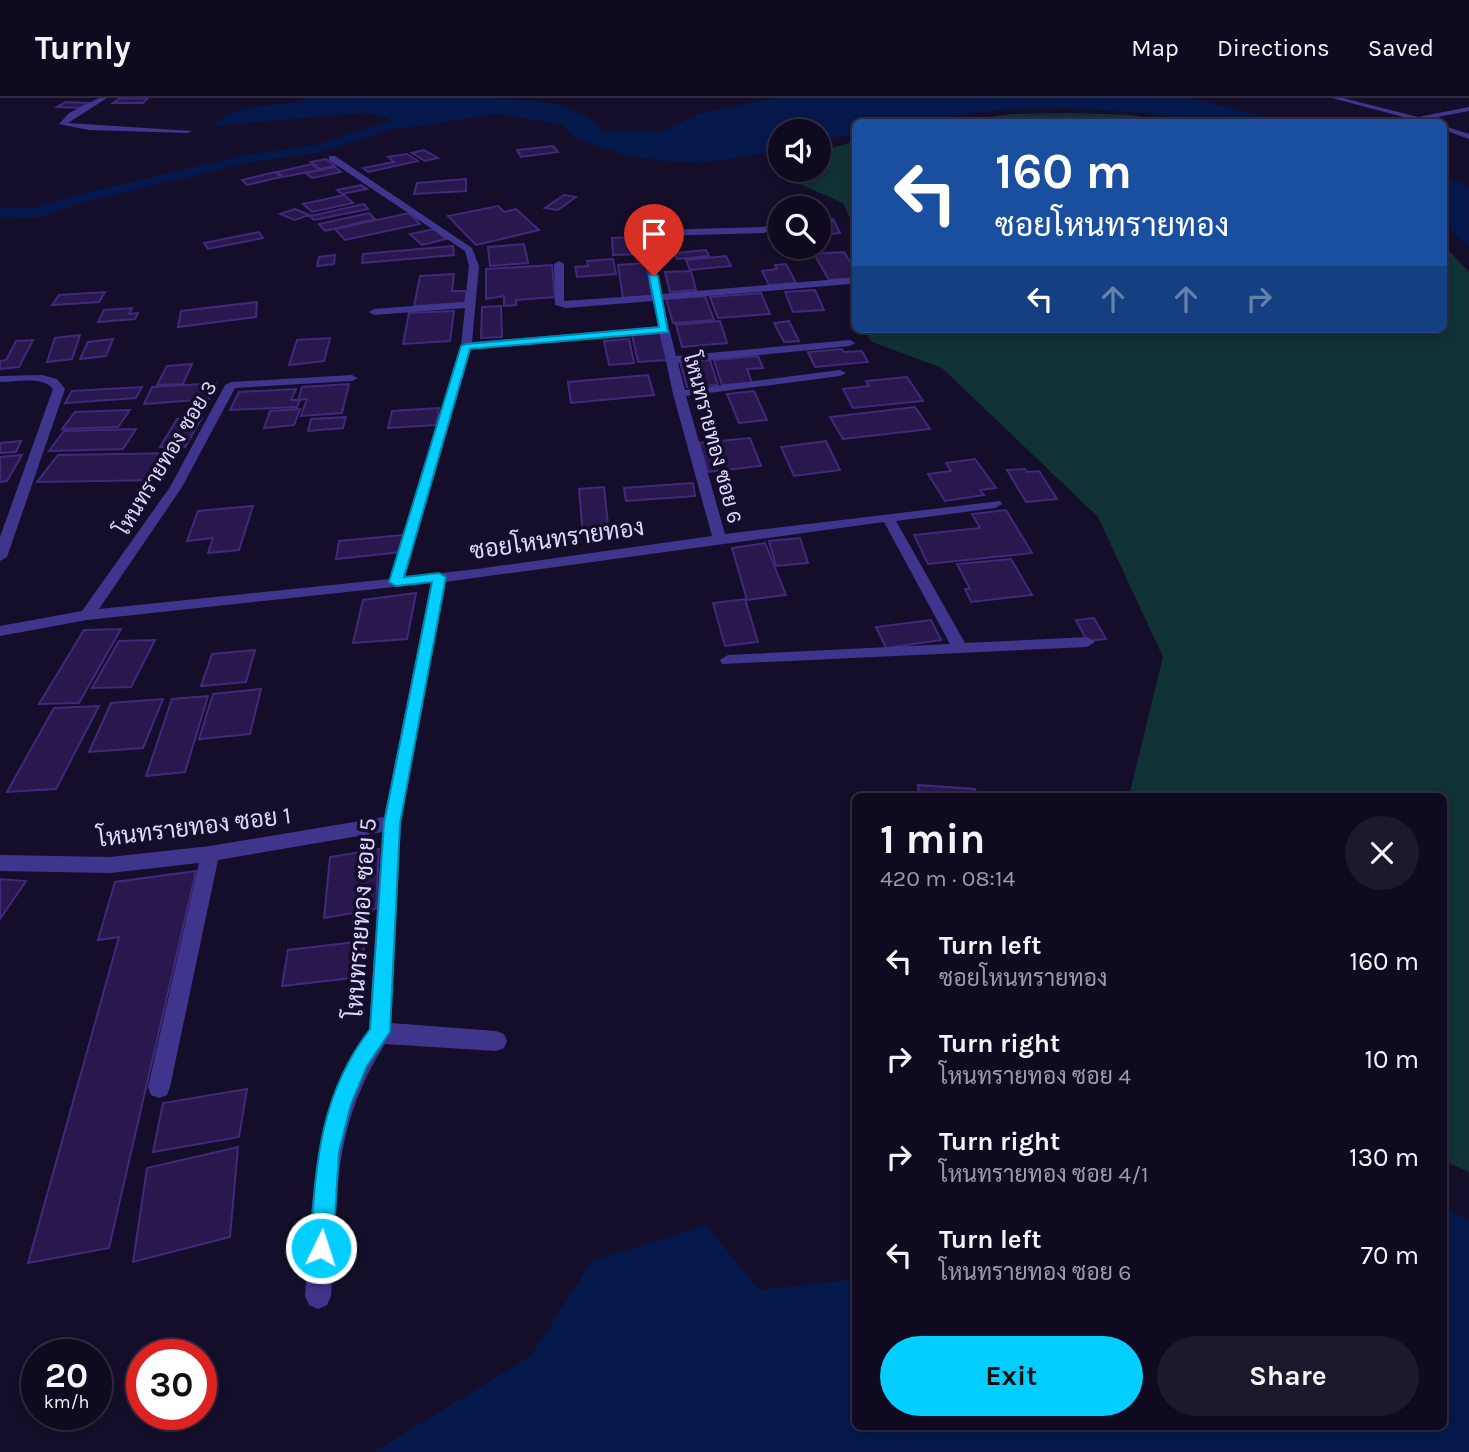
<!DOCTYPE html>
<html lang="en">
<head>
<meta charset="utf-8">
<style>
	:root { --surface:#100a20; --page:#1e182d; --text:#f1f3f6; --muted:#9c9aa5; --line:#302b3e; --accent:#03ceff }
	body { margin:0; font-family:Karla,Sarabun,sans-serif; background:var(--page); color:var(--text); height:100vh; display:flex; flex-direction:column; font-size:26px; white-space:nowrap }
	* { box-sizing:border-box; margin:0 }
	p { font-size:23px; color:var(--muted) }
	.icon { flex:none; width:38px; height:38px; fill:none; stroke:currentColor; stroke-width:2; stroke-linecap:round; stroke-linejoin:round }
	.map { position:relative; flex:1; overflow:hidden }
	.drawer { position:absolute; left:852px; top:695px; width:595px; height:637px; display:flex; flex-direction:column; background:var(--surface); border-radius:10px; box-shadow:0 4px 10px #0003,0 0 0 2px var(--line) }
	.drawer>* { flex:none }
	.guide { position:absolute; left:852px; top:21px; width:595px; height:214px; border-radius:10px; box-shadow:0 4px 10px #0003,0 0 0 2px var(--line); background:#1a4fa0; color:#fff; overflow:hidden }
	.fabs { position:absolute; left:768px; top:21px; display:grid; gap:14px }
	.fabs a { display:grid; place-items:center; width:63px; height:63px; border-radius:50%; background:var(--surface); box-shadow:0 4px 10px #0003,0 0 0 2px var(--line); font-size:35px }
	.speed { position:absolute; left:21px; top:1241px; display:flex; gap:14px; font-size:35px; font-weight:700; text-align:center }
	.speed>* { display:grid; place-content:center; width:91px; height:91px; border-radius:50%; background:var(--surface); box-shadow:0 4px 10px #0003,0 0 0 2px var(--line); line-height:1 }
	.speed small { font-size:18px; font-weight:400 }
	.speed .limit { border:10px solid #d22; background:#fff; color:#111 }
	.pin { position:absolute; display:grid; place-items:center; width:60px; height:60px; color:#fff; margin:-72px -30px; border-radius:50% 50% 50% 0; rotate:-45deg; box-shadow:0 0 7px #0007 }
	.pin .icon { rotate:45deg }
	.me { position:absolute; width:77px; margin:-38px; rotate:4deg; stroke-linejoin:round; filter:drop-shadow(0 0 5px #0008) }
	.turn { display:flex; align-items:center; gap:24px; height:147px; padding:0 28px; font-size:32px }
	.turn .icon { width:91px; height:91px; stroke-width:2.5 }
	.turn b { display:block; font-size:49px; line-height:60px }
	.lanes { display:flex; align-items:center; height:66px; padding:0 28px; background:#0003; justify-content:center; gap:35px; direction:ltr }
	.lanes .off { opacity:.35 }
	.round { display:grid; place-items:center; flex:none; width:74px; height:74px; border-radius:37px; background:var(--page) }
	.head { display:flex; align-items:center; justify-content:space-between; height:119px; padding:0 28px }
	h1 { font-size:42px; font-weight:700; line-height:52px }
	.primary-button { display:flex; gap:14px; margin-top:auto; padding:14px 28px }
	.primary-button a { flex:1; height:80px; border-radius:42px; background:var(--accent); color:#111; font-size:28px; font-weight:700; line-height:80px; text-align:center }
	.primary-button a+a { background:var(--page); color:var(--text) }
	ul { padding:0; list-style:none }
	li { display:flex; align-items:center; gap:21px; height:98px; padding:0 28px }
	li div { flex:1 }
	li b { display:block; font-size:26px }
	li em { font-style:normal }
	header { display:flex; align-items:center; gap:42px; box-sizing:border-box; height:98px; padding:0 35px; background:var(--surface); border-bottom:2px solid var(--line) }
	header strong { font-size:33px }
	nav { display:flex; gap:38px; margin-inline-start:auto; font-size:24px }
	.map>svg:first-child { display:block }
</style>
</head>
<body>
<header>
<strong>Turnly</strong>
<nav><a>Map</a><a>Directions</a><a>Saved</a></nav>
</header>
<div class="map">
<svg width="1469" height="1354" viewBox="0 0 1469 1354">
	<rect width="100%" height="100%" fill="#150e2a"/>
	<path fill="#103235" d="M1070 15 1132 17 1165 24H951L1011 16Z
		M856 43V133L843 105 784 79 790 72H819V54Z
		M1444 147 1469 174V1074L1444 1063V698H1129L1163 559 1098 419 942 270 872 244 863 231H1444Z"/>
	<path fill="#05184b" d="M305 0H495C523 3 563 2 588 19 593 23 599 29 604 34H661L699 16 775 0H1190L1287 24H1194L1145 15 1070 10 1006 11 917 24H856V35L819 43V33H780V52L702 65 665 63 629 58 597 48 572 38 562 26 497 16 399 31 385 19 363 15 212 28C234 6 271 8 301 4Z
		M1444 78 1469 89V149L1444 126Z
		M1449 1112 1469 1122V1354H374L531 1258 592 1163 706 1127 759 1192 856 1181V1328H1444V1113Z"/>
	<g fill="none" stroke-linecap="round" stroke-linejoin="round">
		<path fill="#05184b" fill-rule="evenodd" d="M435 8 442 12 440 15 318 55 245 65 79 106 36 120 0 119V109L35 110 68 99 245 57 316 47Z"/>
	</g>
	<path fill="#28184d" stroke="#40287b" stroke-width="2" d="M120 0H148L143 5H113Z
		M66 4 89 5 80 10 57 9Z
		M553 48 558 54 521 59 517 52Z
		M424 52 438 60 425 63 412 55Z
		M407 56 418 63 368 74 363 70 394 64 388 59Z
		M326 61 335 68 320 71 311 64Z
		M312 66 319 72 283 79 277 74Z
		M335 69 341 74 312 80 306 75Z
		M275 74 281 79 247 87 242 82Z
		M466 81V93L414 96 417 85Z
		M361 87 367 91 342 96 337 92Z
		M344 97 353 105 312 114 303 106Z
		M564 97 576 99 558 112 545 110Z
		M364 106 368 111 314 122 310 118Z
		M498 108 504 114 516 111 539 132 476 147 448 118Z
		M295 111 309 117 295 122 280 116Z
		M369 115 375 121 325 133 319 126Z
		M409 115 420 126 345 142 335 131Z
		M833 121 840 135 822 137 819 122Z
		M434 131 446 141 422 147 410 136Z
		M259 134 263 140 208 151 204 145Z
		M639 139 640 156 613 157 612 140Z
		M524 146 528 165 490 168 488 149Z
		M453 148 454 157 362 165 363 156Z
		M706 152 709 158 677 161 675 155Z
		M844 154 856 173V180L829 182 814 156Z
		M335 157 334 166 317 168 319 159Z
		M726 158 731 168 690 172 686 162Z
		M613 161 616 176 577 179 575 169 588 168 587 163Z
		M646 165 652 198 623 200 618 167Z
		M786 166 796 185 769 187 762 173 777 171 775 167Z
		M552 167 555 199 516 202V207L504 208V198L486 201V171Z
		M691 173 696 192 670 194 665 174Z
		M454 176 452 193H467L465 205 414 208 420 178Z
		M815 192 824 212 793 214 785 194Z
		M105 194 99 204 52 207 59 197Z
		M761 195 770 216 718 220 710 199Z
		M705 198 714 222 673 225 666 201Z
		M257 204 256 219 178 229 181 213Z
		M501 208 502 239 481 240 482 209Z
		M132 210 129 216 138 215 135 221 98 224 104 212Z
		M454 213 450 243 403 246 409 215Z
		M720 223 727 245 682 249 676 227Z
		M789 223 799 243 784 244 774 225Z
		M660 235 667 262 638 264 632 237Z
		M80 237 72 261 47 264 55 240Z
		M330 240 324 263 289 267 297 242Z
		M113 241 106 258 80 261 88 244Z
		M629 241 634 265 609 267 604 243Z
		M33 242 19 269 0 271V263L6 262 16 243Z
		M842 251 844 254 862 253 868 264 815 269 808 254Z
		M758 258 763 270 747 271 752 285 722 287 714 262Z
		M710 262 718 287 687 289 680 264Z
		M192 266 183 286 157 287 167 268Z
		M648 277 654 297 571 305 568 284Z
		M907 279 923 303 853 310 843 291 869 288 866 283Z
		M216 285 209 301 144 306 152 289Z
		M349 286 342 315 301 318 307 301 298 302 302 289Z
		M142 289 136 300 65 305 72 293Z
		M296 291 291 302H300L297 309 230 312 239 294Z
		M754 293 767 322 739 325 727 296Z
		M915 309 930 331 843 341 830 319Z
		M439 310 436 327 388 330 392 313Z
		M300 311 294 327 264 330 270 313Z
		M130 312 118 329 62 331 75 314Z
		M346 319 343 330 308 333 311 321Z
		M202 320 185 349H160L177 321Z
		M136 331 123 351 49 353 64 333Z
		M750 340 761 368 708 374 699 345Z
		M21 343 16 354 0 355V345Z
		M826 343 840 372 794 378 781 349Z
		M179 355 162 382 37 384 58 357Z
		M22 357 7 383 0 384V359Z
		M975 361 996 390 980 392 984 397 945 403 928 376 951 373 946 365Z
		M1025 371 1027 374 1039 373 1057 401 1026 404 1007 372Z
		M693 385 695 398 626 403 624 390Z
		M604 389 609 436 583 438 579 391Z
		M253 408 239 452 208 455 213 440 187 443 198 413Z
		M1006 412 1032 455 928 466 914 437 980 430 972 416Z
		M403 437 401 454 336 461 339 443Z
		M800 440 808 465 776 468 769 443Z
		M765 445 786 497 747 502 732 450Z
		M1011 461 1032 497 971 504 965 491H970L957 466Z
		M416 495 407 541 353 545 363 502Z
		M745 501 758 544 725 548 713 505Z
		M1094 520 1106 541 1087 543 1076 522Z
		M931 522 941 542 886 550 876 529Z
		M121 531 79 605 39 606 84 532Z
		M155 542 131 589 92 590 119 543Z
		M255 552 246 584 201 588 212 556Z
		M261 591 250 636 199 641 213 596Z
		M208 598 185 674 146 678 172 601Z
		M163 601 143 650 89 654 111 605Z
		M99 608 56 691 7 694 54 610Z
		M918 687 975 691 976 698H919Z
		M379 751 376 811 324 820 330 759Z
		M196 773 109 1150 28 1165 119 839 98 842 115 784Z
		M0 781 26 783 0 821Z
		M365 843 360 879 282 888 288 852Z
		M247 991 239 1039 153 1054 163 1005Z
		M238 1049 230 1139 133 1164 147 1070Z"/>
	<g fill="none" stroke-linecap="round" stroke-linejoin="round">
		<path fill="#40358d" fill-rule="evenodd" d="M99 0H107L68 25 192 33 188 35 89 32 59 26 69 15Z
			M1332 0H1343L1418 19 1469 9V13L1427 21 1432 24H1422Z
			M1444 28 1469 36V41L1444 32Z
			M329 58H335L472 150 479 168 472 244 659 229 653 203 566 210 555 207 554 166 559 163 564 166V203L651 197C647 173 644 145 652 123H658V132L763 129 773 126V116H779L780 129 764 135 657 138V171L661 196 850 180 855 183 850 186 662 202 676 258 850 242 855 245 850 248 678 265 685 292 840 272 846 275 840 278 686 298 725 436 1000 403 1002 406 995 410 896 423 965 545 1087 539 1095 544 1087 549 722 566 720 562 728 557 950 546 884 424 445 484 401 725 391 925 496 933 504 936 507 943 504 950 496 953 385 946C332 1028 336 1104 331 1198L327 1207 318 1211 309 1207 305 1198C312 1101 313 1016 369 932L382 734 218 762 170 989 167 997 159 1000 151 997 148 989 199 765 110 775 0 773V757L110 759 210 748 384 719 431 485 87 522 0 538V528L82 513 170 389 225 287 231 284 352 277 358 280 352 283 235 290 182 389 99 511 390 481 461 248 465 210 374 217 369 214 374 211 465 204 469 168 465 153 329 62ZM660 235 673 296 712 438 477 471 405 479 471 251Z
			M42 277 57 281 65 291 7 459 0 463V439L53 291C43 278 16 284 0 284V278Z"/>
	</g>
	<path fill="#03ceff" stroke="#0286a6" stroke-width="2" d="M654 176 658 178 668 234 470 251 404 479 439 475 446 479 400 725 390 934 367 968 351 1006 339 1054 333 1150 330 1158 321 1162 313 1158 310 1150C316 1069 318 999 370 931L384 725 432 484 396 488 389 484 461 248 466 246 659 229 649 178Z"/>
	<g text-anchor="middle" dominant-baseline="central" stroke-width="7" stroke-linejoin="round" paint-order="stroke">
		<g font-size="21" fill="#dfd7ff" stroke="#150e2a">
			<text transform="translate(713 340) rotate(75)">โหนทรายทอง ซอย 6</text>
			<text transform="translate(166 360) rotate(-59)">โหนทรายทอง ซอย 3</text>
		</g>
		<g font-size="24" fill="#dfd7ff" stroke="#150e2a">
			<text transform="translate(557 441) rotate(-8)">ซอยโหนทรายทอง</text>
			<text transform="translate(194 729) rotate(-7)">โหนทรายทอง ซอย 1</text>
			<text transform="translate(361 820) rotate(-86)">โหนทรายทอง ซอย 5</text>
		</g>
	</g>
</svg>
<div class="fabs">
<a><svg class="icon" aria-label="sound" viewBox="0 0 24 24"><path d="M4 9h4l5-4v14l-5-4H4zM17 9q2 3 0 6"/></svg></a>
<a><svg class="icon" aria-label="search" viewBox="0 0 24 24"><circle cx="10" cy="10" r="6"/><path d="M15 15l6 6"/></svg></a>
</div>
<div class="speed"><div>20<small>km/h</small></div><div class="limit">30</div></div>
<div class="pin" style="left:654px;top:178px;background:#d93025"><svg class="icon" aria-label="arrive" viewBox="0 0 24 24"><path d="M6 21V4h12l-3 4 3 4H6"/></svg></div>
<svg class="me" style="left:321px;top:1150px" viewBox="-20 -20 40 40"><circle r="17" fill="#03ceff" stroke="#fff" stroke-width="3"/><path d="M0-11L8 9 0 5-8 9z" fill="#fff"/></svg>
<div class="guide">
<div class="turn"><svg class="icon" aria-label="left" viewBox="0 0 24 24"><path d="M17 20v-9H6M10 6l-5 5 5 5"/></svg><div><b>160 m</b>ซอยโหนทรายทอง</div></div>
<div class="lanes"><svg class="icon" aria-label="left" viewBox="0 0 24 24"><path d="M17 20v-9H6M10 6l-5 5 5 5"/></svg><svg class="icon off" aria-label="ahead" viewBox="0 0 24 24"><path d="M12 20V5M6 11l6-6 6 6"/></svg><svg class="icon off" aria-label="ahead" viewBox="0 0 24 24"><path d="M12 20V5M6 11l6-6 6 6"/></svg><svg class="icon off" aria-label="right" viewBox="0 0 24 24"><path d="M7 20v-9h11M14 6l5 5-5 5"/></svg></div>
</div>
<section class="drawer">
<div class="head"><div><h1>1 min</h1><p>420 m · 08:14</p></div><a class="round"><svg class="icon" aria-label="close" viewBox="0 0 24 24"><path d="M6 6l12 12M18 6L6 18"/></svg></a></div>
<ul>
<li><svg class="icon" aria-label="left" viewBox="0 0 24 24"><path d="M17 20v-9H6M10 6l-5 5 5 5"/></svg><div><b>Turn left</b><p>ซอยโหนทรายทอง</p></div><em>160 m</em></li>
<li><svg class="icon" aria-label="right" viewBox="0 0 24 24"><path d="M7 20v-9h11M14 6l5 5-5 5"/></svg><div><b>Turn right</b><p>โหนทรายทอง ซอย 4</p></div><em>10 m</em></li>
<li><svg class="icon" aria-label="right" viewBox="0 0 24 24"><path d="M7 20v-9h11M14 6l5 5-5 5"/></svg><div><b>Turn right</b><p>โหนทรายทอง ซอย 4/1</p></div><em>130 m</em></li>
<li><svg class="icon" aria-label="left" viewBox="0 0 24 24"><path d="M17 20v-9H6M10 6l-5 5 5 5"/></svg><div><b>Turn left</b><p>โหนทรายทอง ซอย 6</p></div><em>70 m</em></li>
</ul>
<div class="primary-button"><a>Exit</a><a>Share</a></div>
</section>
</div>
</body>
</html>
